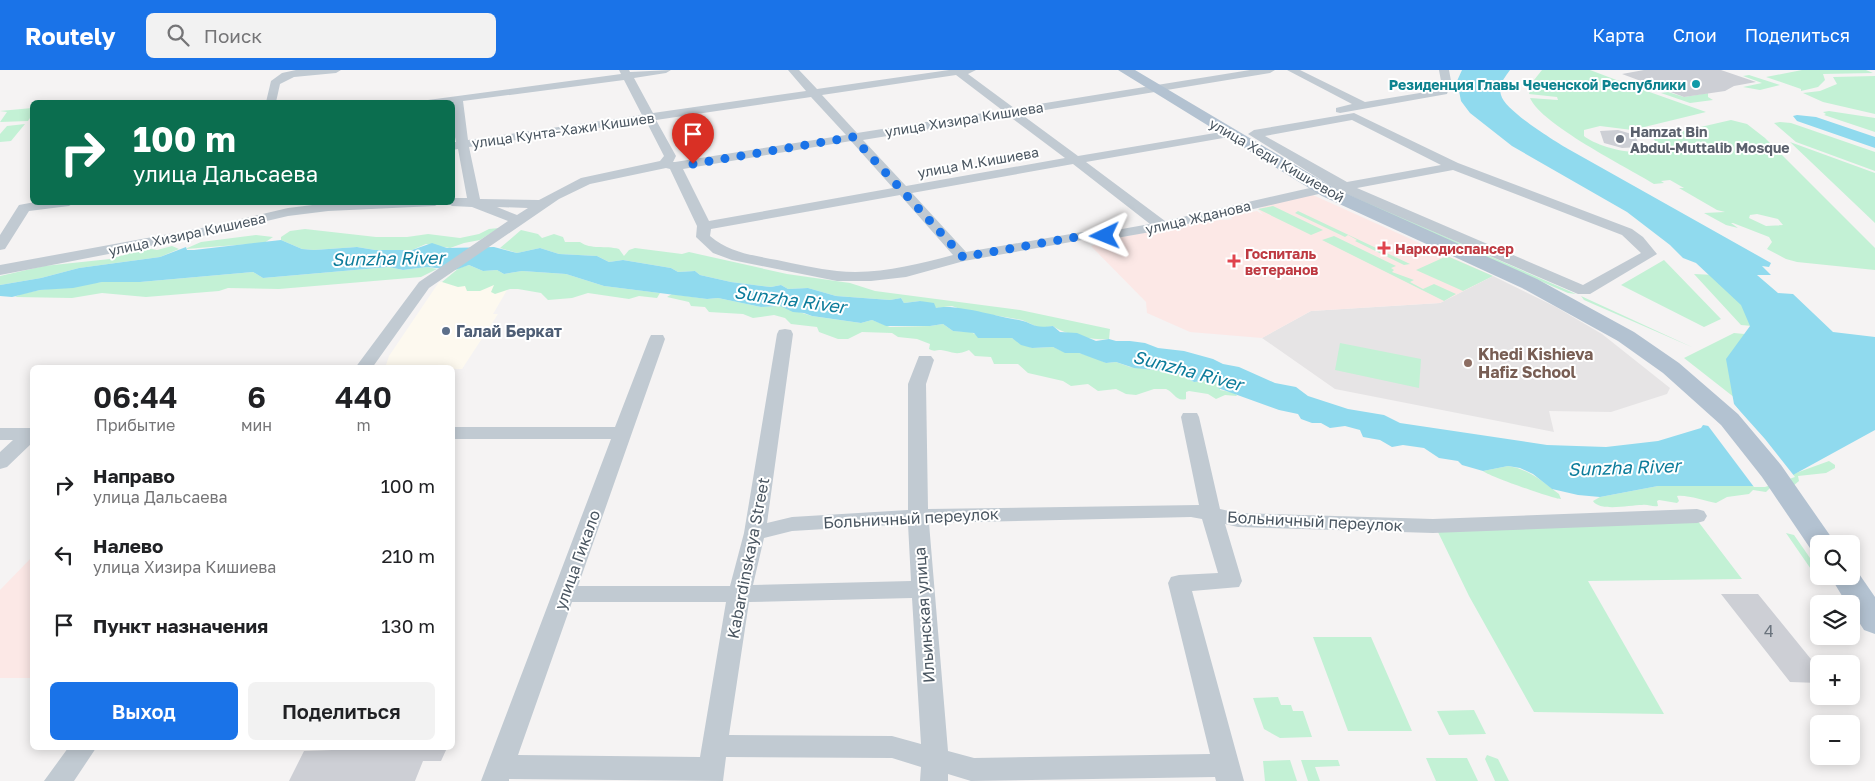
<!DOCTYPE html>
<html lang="ru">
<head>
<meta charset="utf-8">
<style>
	:root { --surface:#fff; --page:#f2f2f2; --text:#202124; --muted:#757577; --accent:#1a73e8 }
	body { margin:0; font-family:"Golos Text",sans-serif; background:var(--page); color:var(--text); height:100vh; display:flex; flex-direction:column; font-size:19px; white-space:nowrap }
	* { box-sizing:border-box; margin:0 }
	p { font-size:16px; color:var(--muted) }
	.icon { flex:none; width:28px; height:28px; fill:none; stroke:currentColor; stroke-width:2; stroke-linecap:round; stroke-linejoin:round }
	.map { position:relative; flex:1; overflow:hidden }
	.details { position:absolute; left:30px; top:295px; width:425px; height:385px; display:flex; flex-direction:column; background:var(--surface); border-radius:8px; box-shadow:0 2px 12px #0003 }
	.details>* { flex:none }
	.top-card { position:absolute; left:30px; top:30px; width:425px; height:105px; border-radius:8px; box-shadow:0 2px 12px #0003; background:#0b6e4f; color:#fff; overflow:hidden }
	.buttons { position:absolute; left:1810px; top:465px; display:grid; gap:10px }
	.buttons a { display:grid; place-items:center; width:50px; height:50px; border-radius:8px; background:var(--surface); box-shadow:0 2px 12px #0003; font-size:25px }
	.pin { position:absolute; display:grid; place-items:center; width:42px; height:42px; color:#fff; margin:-51px -21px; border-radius:50% 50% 50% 0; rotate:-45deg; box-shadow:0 0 5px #0007 }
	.pin .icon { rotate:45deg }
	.me { position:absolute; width:55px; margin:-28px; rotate:268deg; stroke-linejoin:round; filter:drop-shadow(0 0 4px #0008) }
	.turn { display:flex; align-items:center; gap:18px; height:105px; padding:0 20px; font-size:22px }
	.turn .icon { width:65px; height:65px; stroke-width:2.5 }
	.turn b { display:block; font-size:35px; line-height:42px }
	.eta { display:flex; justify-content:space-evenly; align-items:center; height:85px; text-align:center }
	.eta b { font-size:30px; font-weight:600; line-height:35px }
	.action { display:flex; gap:10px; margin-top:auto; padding:10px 20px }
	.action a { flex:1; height:58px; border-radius:8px; background:var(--accent); color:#fff; font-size:20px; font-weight:600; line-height:58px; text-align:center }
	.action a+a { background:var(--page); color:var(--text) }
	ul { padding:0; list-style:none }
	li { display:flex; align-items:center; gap:15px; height:70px; padding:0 20px }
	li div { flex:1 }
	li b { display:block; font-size:19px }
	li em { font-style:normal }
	header { display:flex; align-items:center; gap:30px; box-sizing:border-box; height:70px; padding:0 25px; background:var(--accent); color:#fff }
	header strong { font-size:24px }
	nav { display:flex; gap:28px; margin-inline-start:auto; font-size:18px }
	.search { width:350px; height:45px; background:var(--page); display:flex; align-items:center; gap:12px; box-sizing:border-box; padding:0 18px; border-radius:8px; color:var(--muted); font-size:19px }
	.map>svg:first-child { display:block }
</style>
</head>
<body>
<header>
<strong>Routely</strong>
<div class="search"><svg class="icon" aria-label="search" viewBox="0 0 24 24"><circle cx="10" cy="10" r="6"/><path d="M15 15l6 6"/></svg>Поиск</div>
<nav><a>Карта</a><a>Слои</a><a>Поделиться</a></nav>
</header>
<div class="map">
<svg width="1875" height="711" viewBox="0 0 1875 711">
	<rect width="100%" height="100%" fill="#f5f3f3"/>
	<path fill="#fdf9ef" d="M513 210 493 244H498L462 299 385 298 389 286 439 212Z"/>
	<path fill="#e6e4e5" d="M1493 206 1556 237 1602 264 1670 318 1667 324 1611 342 1549 341 1554 362 1335 319 1262 268 1311 241 1440 233Z"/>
	<path fill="#fce8e6" d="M1313 125 1493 206 1440 233 1311 241 1262 268 1190 262 1147 243 1146 232 1091 176 1103 171 1213 149 1225 150 1232 149 1230 146 1257 141 1263 145 1258 139 1272 133Z
		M32 487V608H0V520Z"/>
	<path fill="#c3f1d5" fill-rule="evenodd" d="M1542 0H1590L1635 17 1622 20 1628 22 1641 19 1706 42 1632 60 1600 56 1584 60V66C1597 77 1647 91 1658 75L1653 68 1731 50 1747 54 1765 68 1875 178V200L1797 192 1786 189 1767 179 1772 172 1769 167 1733 153H1731L1738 158 1726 155 1704 143 1725 142 1717 140 1679 118H1684L1670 110 1661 111 1664 113 1654 114C1625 96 1542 55 1530 28L1558 30 1557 27 1529 24 1534 10ZM1757 144 1778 149 1783 155 1766 156 1749 148 1750 145Z
		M1802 0H1866L1873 3 1823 4 1825 10 1818 17 1801 21V19L1766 7Z
		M1749 5 1780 15 1760 20 1743 17 1762 13 1743 6Z
		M1875 6V44L1823 32 1803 23 1820 21 1837 14 1833 7Z
		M1668 22 1684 27 1708 23V27L1713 30 1690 33 1661 23Z
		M32 38V45L28 51 0 52 7 42 0 41Z
		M1829 41 1875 48V62L1824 45 1826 44 1823 42Z
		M1780 52 1791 53 1875 82V101L1796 72 1774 53Z
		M25 54 11 71 0 72V64L7 56Z
		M1790 72 1875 103V153Z
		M1344 122 1576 224 1568 223 1406 153Z
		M1273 136 1323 160 1311 165 1258 139Z
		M1298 141 1410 194 1404 195 1355 171 1357 170 1348 165 1345 167 1295 143Z
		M499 158 480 170 464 173 450 178 426 174 412 180H375L357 177 314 180 302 179 281 170V167L290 161 305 159 376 167H407L428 164 460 168 479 164 489 159Z
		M521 160 538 164 542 168 554 164 563 167 565 172H580C591 180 605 175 619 179L624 186 629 180 635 178 682 184 689 182 787 204 850 213 875 221 1020 240 1110 259 1109 269C1096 271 1062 264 1053 256L1040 258 1022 250 963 240 952 236 936 238 920 231 904 233 901 228 890 230 836 226 808 218 788 219 781 215 771 217 731 212 700 205 695 201 678 202 671 198 623 190 609 192 597 186 559 184 540 178 517 183 500 178Z
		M256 165 273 167 264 173 185 179 201 172Z
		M1334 166 1396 196 1391 198 1394 200 1392 202 1414 210 1410 212 1423 219 1434 214 1456 224 1444 231 1322 170Z
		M172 176 179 179 160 187 79 198 41 208 0 215V206L44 196 110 189 147 178 157 180Z
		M1447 186 1493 206 1463 221 1416 200Z
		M1664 190 1721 249 1704 257 1621 215Z
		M469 195 483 201 497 200 504 204 522 201 566 204 604 216 660 223 657 228 639 226 629 229 588 223 572 228 548 230 541 223 518 219H510L495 224 491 222 494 215 480 221H467L465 216 458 217 442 212 459 198Z
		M389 197 403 200 427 197 437 199 421 207 279 219 228 218 219 221 146 227 102 223 72 228 15 227 21 224 40 220 102 212H140L253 202 263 208Z
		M1694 204 1757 207 1819 262 1741 255Z
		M672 224 707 229 718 228 761 237 780 236 812 246 861 253 872 250 890 257 930 256 943 254 953 261 971 262 982 268H1012L1032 278 1053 277 1062 281 1079 283 1096 288 1106 293 1116 292 1130 297 1175 302 1194 312 1214 310 1221 312 1220 320 1235 323 1237 326 1225 325 1216 329 1208 324 1189 321 1186 322V329C1176 332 1174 322 1166 319H1154L1136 325 1126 324 1116 319 1098 321 1088 314 1071 316 1063 311 1028 303 1018 294H994L991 287 975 286 969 280C955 286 954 282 941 280 936 280 934 282 929 279L930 274 917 269 898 267 892 263 862 262 848 269H838L819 262 817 257 791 254 785 248 774 245 753 248 743 244 709 242 705 237 691 236 689 232 667 227Z
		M1581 226 1694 278 1584 230Z
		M1734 263 1875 277 1744 335 1684 288Z
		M1340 273 1421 289 1419 318 1335 300Z
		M1829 391 1835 395V398L1826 403 1798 406 1799 411 1793 416 1770 418 1766 422 1753 420 1749 424 1727 427 1716 433C1706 431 1685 424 1677 426L1679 431 1677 433 1659 430 1657 431 1658 436C1652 437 1648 434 1642 435 1630 435 1600 442 1593 431L1600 427 1658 416H1760Z
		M1508 396C1529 399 1543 412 1559 424L1561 429C1556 430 1486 405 1483 401Z
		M1697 450 1742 509 1588 511 1664 644 1534 642 1469 526 1437 460Z
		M1786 463 1794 465 1817 498 1818 505H1815Z
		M1313 567H1371L1412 661H1348Z
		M1278 627 1281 635H1291L1293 641H1303L1312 667 1280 668 1264 659 1253 628Z
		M1474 640 1486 664 1449 665 1437 641Z
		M1487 685 1498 689 1509 711H1495L1485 689Z
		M1426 688H1467L1478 711H1436Z
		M1290 690 1297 711H1265L1263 691Z
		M1301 690H1338L1340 696 1315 697 1320 711H1308Z"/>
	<path fill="#90daee" d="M1462 0H1510C1505 7 1498 15 1501 25 1505 41 1555 71 1570 80L1771 193 1769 197 1762 196 1771 205H1757L1778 223 1793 224 1833 262 1875 267V360L1793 405 1760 416H1658L1600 427 1578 425 1552 419 1533 404 1520 398 1508 396 1483 401 1462 395 1458 391 1439 388 1424 378 1403 375 1392 377 1380 370 1363 367 1360 360 1345 356 1330 358 1321 353H1312L1301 349 1298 344 1279 340 1218 318 1221 312 1214 310 1194 312 1175 302 1134 298 1116 292 1106 293 1079 283H1065L1053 277 1032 278 1021 275 1012 268H978L974 263 953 261 943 254 930 256H886L872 250 861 253 812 246 804 243 793 242 780 236 761 237 718 228 707 229 604 216 566 204 522 201 504 204 497 200 483 201 469 195 455 200 427 197 403 200 389 197 263 208 253 202 140 212H102L73 218 40 220 12 227 0 226V215L41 208 79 198 160 187 186 177 187 180H194L281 170 302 179 314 180 357 177 375 180H412L432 173 447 178 494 177 517 183 540 178 559 184 597 186 609 192 623 190 671 198 678 202 695 201 700 205 731 212 771 217 781 215 788 219 808 218 836 226 890 230 901 228 904 233 920 231 934 233 936 238C955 233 998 247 1019 250 1034 253 1032 259 1053 256L1060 262 1077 263 1096 271 1109 269 1116 271H1130L1145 273 1158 278 1184 281 1213 289 1223 294 1239 297 1275 313 1296 317 1308 326 1348 339 1384 345 1400 353 1547 375 1606 377 1658 371 1701 358 1703 355 1720 358 1741 343 1734 334 1726 289 1750 256 1741 235 1696 193 1683 188 1670 175 1627 142 1512 76 1470 43 1461 31 1457 11Z
		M1797 45 1816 47 1875 67V78L1797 51 1793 46Z"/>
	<path fill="#f5f3f3" d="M1731 331 1765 369 1795 407 1765 417H1754L1706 353 1719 355 1732 351 1738 343Z"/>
	<path fill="#cdcfd5" d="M1644 0H1721L1756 12 1734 16 1725 21 1684 27 1622 4Z
		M1618 60 1635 65 1640 77 1622 78 1604 73 1600 61Z
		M1721 524H1758L1819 599V613L1790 612Z
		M388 678H447L441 691H423L415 711H289L304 681Z"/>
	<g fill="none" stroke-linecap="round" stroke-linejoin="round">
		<path fill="#c1cad2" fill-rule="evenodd" d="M296 0H341L336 3 294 7 280 14 276 32H266L271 11 282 3Z
			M619 0H629L630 2 671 0 666 3 634 8 653 43 806 21 788 0H799L817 19 949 0H976L968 4 1014 38 1250 0H1275L1270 3 1021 44 1078 86 1233 60 1235 63 1229 67 1086 92 1165 151 1323 115 1330 119 1323 123 1162 160 1105 170H1082L964 191 906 207 871 211H837L732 190 713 183 696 167 697 156 670 99 666 98 590 114 559 129 429 218 372 298H355L419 212 508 151 472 137 452 136 446 132H452V128H467L458 79 452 80V72H456L452 52V32H427L428 30 621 4ZM956 5 1002 40 857 63 822 25ZM624 10 642 45 468 70 463 31ZM811 27 846 65 675 92H673L676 86 656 50ZM1009 46 1065 88 906 116 863 70ZM646 51 664 86 660 91 581 108 539 130 480 129 469 77ZM851 71 893 118 709 151 683 99ZM1073 94 1150 154 1105 162H1082L966 182 912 123ZM900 125 953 185C915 195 877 205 837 201 817 199 797 194 777 190 752 185 730 183 710 166L711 159ZM497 137 528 138 517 145Z
			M1287 0H1300L1365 32 1438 20 1441 11 1439 0H1449L1451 11 1447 24 1340 43 1336 42V38L1352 34Z
			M1354 43 1458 93 1632 159 1643 167 1657 184 1590 224H1578L1337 120 1248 64 1254 60ZM1352 50 1441 95 1347 112 1265 66ZM1453 100 1622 165 1641 183 1583 215 1357 118Z
			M35 132H75L69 136 29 141 5 179 0 180V165L19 135Z
			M337 132H441L435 136 328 141 288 146 207 165 0 205V195L207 157 288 138Z
			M785 259 791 260 793 264 767 453 792 447 908 440V314L919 286H931L934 290 926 314 928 439 1199 435 1181 347 1183 343H1197L1199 347 1220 439 1238 443 1433 449 1697 439 1704 441 1707 446 1704 451 1697 453 1433 463 1238 457 1225 454 1242 511 1239 517 1192 521 1244 711H1216L1215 707 971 711 948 704V711H920L921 697 892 688 726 687 723 711 509 709V711H481L611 369H452V357H615L649 269 651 265H663L665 269 578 516H730L744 463 777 264 779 260ZM1191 447 1202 449 1218 503 1179 505 1171 507 1168 513 1210 684 974 688 948 681 929 453ZM908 454 911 511 753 515 764 468 792 461ZM912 528 921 674 892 666 729 665 749 532ZM572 532H726L700 687 518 685Z
			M0 358H32V373L7 397 0 399V382L13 370H0Z
			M68 678H96L74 711H44Z"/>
		<path fill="#b3c2d1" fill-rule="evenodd" d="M1118 0H1135L1334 118 1537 209 1634 262 1679 293 1738 344 1781 395 1836 474H1819V483L1812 481 1762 407 1721 355 1663 303 1618 271 1522 218 1322 126Z
			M1851 497 1855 498 1875 527V564L1864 560 1851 540V534H1847L1830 506H1851Z"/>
	</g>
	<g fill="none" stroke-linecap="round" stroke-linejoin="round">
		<path stroke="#1a73e8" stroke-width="9" stroke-dasharray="0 16.2" d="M693 94 853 67 963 187 1082 166H1105"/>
	</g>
	<circle fill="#0f9aa8" stroke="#fff" stroke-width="2" cx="1696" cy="14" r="5"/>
	<circle fill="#6b7280" stroke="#fff" stroke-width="2" cx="1620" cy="69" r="5"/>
	<g fill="#e0444e" stroke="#fff" stroke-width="2">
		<path d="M1381.5 170.5h5v5h5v5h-5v5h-5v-5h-5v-5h5z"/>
		<path d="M1231.5 183.5h5v5h5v5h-5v5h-5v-5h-5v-5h5z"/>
	</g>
	<circle fill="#5c6f8a" stroke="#fff" stroke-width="2" cx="446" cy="261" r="5"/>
	<circle fill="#8d6e63" stroke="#fff" stroke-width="2" cx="1468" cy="293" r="5"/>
	<g text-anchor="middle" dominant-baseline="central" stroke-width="4" stroke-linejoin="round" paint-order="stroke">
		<g font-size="14" font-weight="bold" fill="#0d838f" stroke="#fff" text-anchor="end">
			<text x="1686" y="14">Резиденция Главы Чеченской Республики</text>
		</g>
		<g font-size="14" fill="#4a5661" stroke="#fff">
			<text transform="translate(964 49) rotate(-9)">улица Хизира Кишиева</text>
			<text transform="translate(563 60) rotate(-8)">улица Кунта-Хажи Кишиев</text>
			<text transform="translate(1277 90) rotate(30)">улица Хеди Кишиевой</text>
			<text transform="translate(978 92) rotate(-10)">улица М.Кишиева</text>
			<text transform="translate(1198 147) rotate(-13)">улица Жданова</text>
			<text transform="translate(187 164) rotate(-12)">улица Хизира Кишиева</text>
		</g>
		<g font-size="14" font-weight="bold" fill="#5b616d" stroke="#fff" text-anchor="start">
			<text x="1630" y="61">Hamzat Bin<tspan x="1630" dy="16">Abdul-Muttalib Mosque</tspan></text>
		</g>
		<g font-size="14" font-weight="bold" fill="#be3a42" stroke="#fff" text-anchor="start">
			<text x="1395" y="178">Наркодиспансер</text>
			<text x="1245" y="183">Госпиталь<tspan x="1245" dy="16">ветеранов</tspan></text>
		</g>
		<g font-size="16" font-weight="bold" fill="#4e5e75" stroke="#fff" text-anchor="start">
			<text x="456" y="261">Галай Беркат</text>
		</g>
		<g font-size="16" font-weight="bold" fill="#785e54" stroke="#fff" text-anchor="start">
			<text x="1478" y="284">Khedi Kishieva<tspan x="1478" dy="18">Hafiz School</tspan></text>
		</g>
		<g font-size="16" fill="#4a5661" stroke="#fff">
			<text transform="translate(911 448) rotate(-3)">Больничный переулок</text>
			<text transform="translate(1315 451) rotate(3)">Больничный переулок</text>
			<text transform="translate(748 488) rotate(-79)">Kabardinskaya Street</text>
			<text transform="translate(577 490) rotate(-70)">улица Гикало</text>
			<text transform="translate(924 545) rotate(-94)">Ильинская улица</text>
		</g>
		<g font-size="16" fill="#6b747e">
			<text x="1769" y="561">4</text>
		</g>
		<g font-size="18" font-style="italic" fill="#0c7c9b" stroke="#fff">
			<text transform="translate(388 188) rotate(-1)">Sunzha River</text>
			<text transform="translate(790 229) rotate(8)">Sunzha River</text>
			<text transform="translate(1188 300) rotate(15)">Sunzha River</text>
			<text transform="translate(1624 397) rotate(-2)">Sunzha River</text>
		</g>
	</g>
</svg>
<div class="buttons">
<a><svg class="icon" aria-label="search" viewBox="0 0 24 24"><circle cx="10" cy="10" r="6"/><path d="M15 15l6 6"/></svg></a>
<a><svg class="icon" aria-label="layers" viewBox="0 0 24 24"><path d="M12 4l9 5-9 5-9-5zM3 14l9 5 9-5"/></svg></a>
<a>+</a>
<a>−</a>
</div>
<div class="pin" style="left:693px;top:94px;background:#d93025"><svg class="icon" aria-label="arrive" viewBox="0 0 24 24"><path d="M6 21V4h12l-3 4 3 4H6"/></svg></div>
<svg class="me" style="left:1105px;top:166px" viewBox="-20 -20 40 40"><path d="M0-17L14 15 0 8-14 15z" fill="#1a73e8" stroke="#fff" stroke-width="4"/></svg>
<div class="top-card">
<div class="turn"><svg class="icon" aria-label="right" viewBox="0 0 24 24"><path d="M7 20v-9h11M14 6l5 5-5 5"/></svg><div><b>100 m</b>улица Дальсаева</div></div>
</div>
<section class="details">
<div class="eta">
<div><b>06:44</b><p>Прибытие</p></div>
<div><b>6</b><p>мин</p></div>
<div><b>440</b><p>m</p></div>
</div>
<ul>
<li><svg class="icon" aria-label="right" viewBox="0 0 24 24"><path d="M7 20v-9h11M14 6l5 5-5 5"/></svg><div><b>Направо</b><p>улица Дальсаева</p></div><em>100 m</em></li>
<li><svg class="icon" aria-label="left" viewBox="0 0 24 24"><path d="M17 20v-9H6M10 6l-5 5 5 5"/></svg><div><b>Налево</b><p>улица Хизира Кишиева</p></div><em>210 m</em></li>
<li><svg class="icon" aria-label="arrive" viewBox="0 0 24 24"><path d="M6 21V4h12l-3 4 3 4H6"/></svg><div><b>Пункт назначения</b></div><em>130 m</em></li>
</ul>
<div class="action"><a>Выход</a><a>Поделиться</a></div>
</section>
</div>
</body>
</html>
